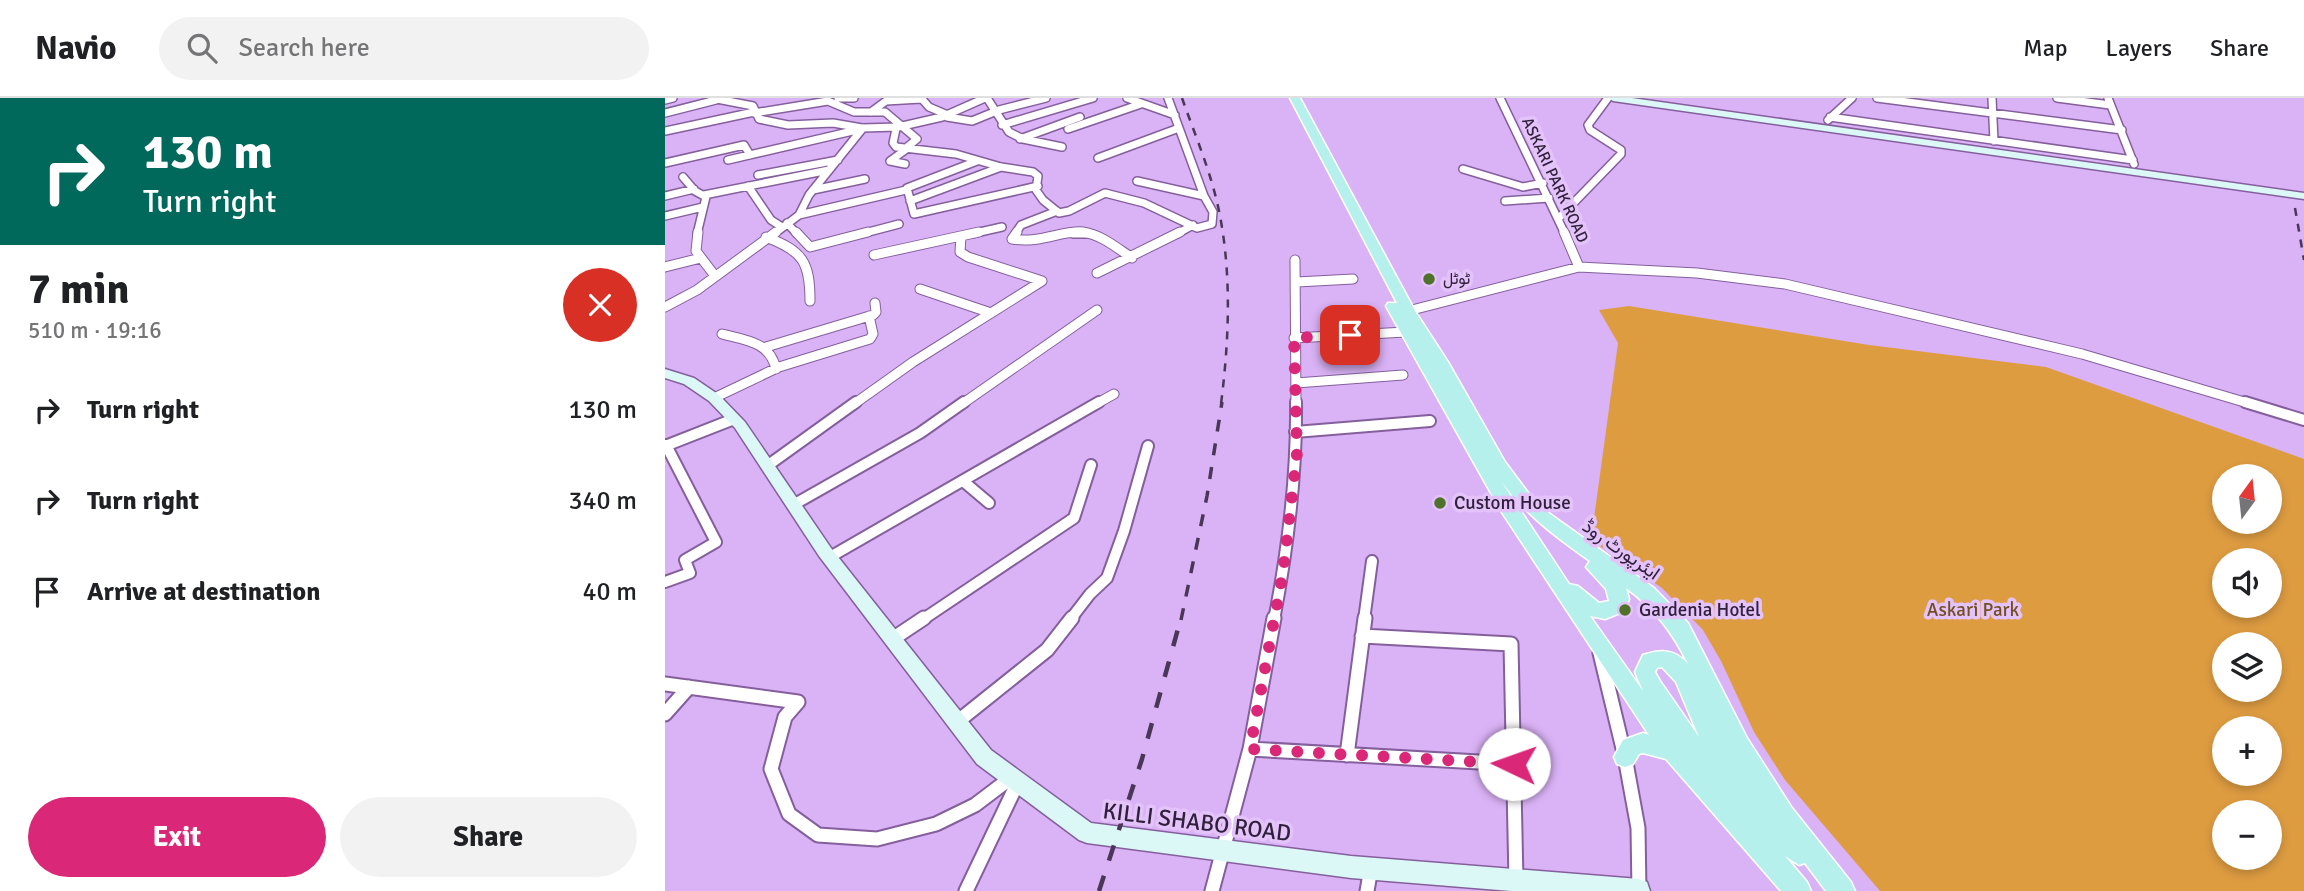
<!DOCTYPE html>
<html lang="en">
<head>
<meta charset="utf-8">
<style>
	:root { --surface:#fff; --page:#f2f2f2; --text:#202124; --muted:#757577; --line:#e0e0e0; --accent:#db2777 }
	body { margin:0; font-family:Signika,Vazirmatn,sans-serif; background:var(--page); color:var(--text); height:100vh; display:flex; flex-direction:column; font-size:26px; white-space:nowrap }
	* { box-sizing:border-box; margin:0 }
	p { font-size:23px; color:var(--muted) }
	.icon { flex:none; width:38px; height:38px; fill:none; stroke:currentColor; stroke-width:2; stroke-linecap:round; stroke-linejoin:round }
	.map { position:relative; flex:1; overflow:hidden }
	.sheet { display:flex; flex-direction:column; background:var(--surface); width:665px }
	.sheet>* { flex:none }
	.hud { background:#00695c; color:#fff; overflow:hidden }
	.needle { width:46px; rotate:15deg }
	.tools { position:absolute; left:1547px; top:366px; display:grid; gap:14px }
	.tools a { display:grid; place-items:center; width:70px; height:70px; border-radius:50%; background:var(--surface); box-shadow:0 4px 10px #0003; font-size:35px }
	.pin { position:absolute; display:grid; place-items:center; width:60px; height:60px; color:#fff; margin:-30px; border-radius:14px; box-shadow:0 4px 10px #0006 }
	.me { position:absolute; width:77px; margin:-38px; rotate:273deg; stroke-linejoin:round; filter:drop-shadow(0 0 5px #0008) }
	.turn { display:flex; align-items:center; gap:24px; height:147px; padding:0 28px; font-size:32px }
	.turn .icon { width:91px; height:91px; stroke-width:2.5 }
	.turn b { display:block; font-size:49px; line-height:60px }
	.round { display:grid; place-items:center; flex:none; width:74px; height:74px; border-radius:37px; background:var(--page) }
	.headline { display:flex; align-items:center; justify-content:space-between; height:119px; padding:0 28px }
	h1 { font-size:42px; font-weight:700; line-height:52px }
	.button { display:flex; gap:14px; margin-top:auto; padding:14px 28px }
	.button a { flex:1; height:80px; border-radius:42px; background:var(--accent); color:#fff; font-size:28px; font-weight:700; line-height:80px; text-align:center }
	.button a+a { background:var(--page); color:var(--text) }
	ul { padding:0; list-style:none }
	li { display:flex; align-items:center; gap:21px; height:91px; padding:0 28px }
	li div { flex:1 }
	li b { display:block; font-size:26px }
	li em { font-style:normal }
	header { display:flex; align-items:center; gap:42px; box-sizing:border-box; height:98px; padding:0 35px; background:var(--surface); border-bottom:2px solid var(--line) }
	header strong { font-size:33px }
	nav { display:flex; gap:38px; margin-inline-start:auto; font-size:24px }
	.search { width:490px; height:63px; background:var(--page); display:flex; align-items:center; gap:18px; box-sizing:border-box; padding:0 24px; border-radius:38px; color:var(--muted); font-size:26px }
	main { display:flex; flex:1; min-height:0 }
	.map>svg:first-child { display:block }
</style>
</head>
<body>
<header>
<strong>Navio</strong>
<div class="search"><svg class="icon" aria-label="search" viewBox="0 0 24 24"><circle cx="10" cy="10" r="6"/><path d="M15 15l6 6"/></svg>Search here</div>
<nav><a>Map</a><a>Layers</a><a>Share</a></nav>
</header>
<main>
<section class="sheet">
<div class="hud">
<div class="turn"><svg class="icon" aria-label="right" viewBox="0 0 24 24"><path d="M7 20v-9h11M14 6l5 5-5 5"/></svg><div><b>130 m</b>Turn right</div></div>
</div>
<div class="headline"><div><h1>7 min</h1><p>510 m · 19:16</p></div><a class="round" style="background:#d93025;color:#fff"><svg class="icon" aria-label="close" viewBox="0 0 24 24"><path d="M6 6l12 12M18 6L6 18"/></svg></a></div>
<ul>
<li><svg class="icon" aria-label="right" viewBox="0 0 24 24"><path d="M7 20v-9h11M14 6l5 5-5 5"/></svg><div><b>Turn right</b></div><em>130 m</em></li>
<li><svg class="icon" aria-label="right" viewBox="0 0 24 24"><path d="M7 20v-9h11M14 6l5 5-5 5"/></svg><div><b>Turn right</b></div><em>340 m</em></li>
<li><svg class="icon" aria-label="arrive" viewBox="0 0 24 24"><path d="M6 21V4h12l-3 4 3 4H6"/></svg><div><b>Arrive at destination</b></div><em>40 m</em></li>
</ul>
<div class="button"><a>Exit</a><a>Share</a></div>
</section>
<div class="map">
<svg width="1639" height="793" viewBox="0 0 1639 793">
	<rect width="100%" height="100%" fill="#dab2f6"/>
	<path fill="#de9c41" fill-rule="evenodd" d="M964 208 1204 247 1381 269 1639 361V793H1215L1120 682 1089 634 1056 563 1038 532 997 490 926 442 953 245 934 212ZM1559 378H1605V424H1559ZM1559 462H1605V508H1559ZM1559 546H1605V592H1559ZM1559 630H1605V676H1559ZM1559 714H1605V760H1559Z"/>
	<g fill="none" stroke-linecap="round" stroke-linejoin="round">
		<defs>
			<path id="street-far3" d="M47 0 88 8 94 21 123 27 168 25 197 30 233 29 277 19 320 0
				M173 0H189
				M256 0 264 9 285 18
				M322 0 344 34 358 41 397 49
				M462 0 510 17
				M503 0 539 98
				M835 0 900 136
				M1212 0 1457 32
				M1327 0 1329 43
				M1392 0 1445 7
				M1443 0 1469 66
				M0 2 8 0
				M206 14 221 3 256 1
				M0 15 51 2
				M89 15 163 3 189 14H220L252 41 241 50
				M282 19 307 23 334 12 381 0
				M1165 19 1468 62
				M1163 22 1187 0
				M337 27 428 0
				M231 31 228 45 231 49 291 56 336 69 368 74 373 78 371 92 378 102 394 115 404 113 440 95 479 105 532 130 547 126 548 114 539 98 472 83
				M403 31 476 6
				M0 33 89 14
				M355 41 415 19
				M433 60 514 30
				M63 62 192 32
				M312 63 242 90 249 116 373 88
				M0 65 79 47 85 57
				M240 66 225 63 243 50
				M798 71 858 89 878 85
				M93 77 173 62
				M18 79 30 93 41 99 32 136
				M83 88 106 122 117 129
				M148 92 200 81
				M39 97 164 72
				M0 98 29 91
				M245 103 336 69
				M840 103 884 100
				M134 117 241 92
				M0 118 38 109
				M893 121 956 56V52L925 32 923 27 943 0
				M122 125 132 136
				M109 136 134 117 144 97 198 30
				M196 136 234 126
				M306 136 337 129
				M350 136 356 127 392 113
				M408 136H422
				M512 136 528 127"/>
			<path id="street-far2" d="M33 134 31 153 50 178
				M131 134 145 149 203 134
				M352 134 347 141C375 146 397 132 418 134 437 137 452 150 467 160
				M101 139C138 153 145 164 145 203
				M209 157 314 134
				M630 162 631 306
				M0 169 36 160
				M914 169 1032 175 1120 186 1417 256 1586 306
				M432 175 515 134
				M632 184 688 181
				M255 191 326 215
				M0 209 32 192 111 134
				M743 213 914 169 899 134
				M57 236C81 242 105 244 111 271
				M629 240 741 234
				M101 249 208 217 211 214 210 205
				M631 285 738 277
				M49 300 114 269 205 241 208 236 204 218
				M189 306 248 264 377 183 303 159 295 154 296 138
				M297 306 432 212
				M431 306 449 296"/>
			<path id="street-far1" d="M1580 304 1639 322
				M630 334 765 323
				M0 348 69 321
				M102 368 191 304
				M298 383 324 405
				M128 407 255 335 299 304
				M165 459 434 304
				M0 484 25 475 20 462 51 444 1 347
				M257 522 409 420 426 367
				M405 522 425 496 442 480 459 433 483 348
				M609 522C623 450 632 377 631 304
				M699 522 707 463"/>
			<path id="street" d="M697 538 846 546 851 783
				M229 540 259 520
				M935 555 960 659 973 730 974 793
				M0 586 133 604
				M133 604 120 619 106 671 124 716 153 737 212 741 271 726 310 707 347 679
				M0 616 24 589
				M292 624 382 552 407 520
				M585 651 849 666
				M682 657 700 520
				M301 793 353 684
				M547 793 585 651 609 520
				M702 793 706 770"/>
			<path id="secondary" d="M944 0H967L1639 95V101L948 3Z
				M0 271 29 280 54 297 80 324 166 450 326 652 426 725 686 758 974 781 982 784 985 793H846L686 780 422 745 414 742 312 666 154 458 70 330 44 303 19 286 0 280Z"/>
			<path id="primary" d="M625 0H635L750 213 783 264 840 364 867 400 885 416 989 490 1023 525 1082 640 1127 710 1186 784 1190 793H1161L1140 765 1134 767 1120 758 1142 784 1146 793H1116L1001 661 978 655 974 656 968 666 960 669 952 666 949 659 958 642 978 635 984 637 836 413 721 208 723 205H732ZM836 383C861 417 891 439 925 463L921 469 941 491 944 503 934 505 913 488 904 486ZM961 490C990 511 1008 535 1023 566 1010 551 996 551 978 557L970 574 978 593 925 518 940 521 960 513 964 501ZM997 569 1011 584 1034 639 995 583 990 574 992 570Z"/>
		</defs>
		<use href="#street-far3" stroke="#845f9c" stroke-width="10"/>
		<use href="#street-far2" stroke="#845f9c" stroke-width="11"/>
		<use href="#street-far1" stroke="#845f9c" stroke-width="14"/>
		<use href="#street" stroke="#845f9c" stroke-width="17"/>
		<use href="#secondary" stroke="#845f9c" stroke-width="3"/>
		<use href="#primary" stroke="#fff" stroke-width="3"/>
		<use href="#street-far3" stroke="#fff" stroke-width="7"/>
		<use href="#street-far2" stroke="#fff" stroke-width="9"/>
		<use href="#street-far1" stroke="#fff" stroke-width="10"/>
		<use href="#street" stroke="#fff" stroke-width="13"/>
		<use href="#secondary" fill="#dbf8f6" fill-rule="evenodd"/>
		<use href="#primary" fill="#b6f0ec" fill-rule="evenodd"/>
		<path stroke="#4a3657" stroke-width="2.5" stroke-dasharray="8 8" stroke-linecap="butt" d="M517 0C530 37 546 74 554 113 567 176 564 243 556 306
			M1630 110 1639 162"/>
		<path stroke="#4a3657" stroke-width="3.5" stroke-dasharray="12 12" stroke-linecap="butt" d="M516 522 542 398 557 304"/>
		<path stroke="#4a3657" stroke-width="4.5" stroke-dasharray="16 16" stroke-linecap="butt" d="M434 793 477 661 516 520"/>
	</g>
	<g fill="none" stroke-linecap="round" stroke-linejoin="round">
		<path stroke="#db2777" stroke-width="12" stroke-dasharray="0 21.6" d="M685 237 629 240 632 355 618 474 585 651 849 666"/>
	</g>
	<g fill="#4f722b" stroke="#e3c3fa" stroke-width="2.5">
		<circle cx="764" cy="181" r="7"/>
		<circle cx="775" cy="405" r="7"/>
		<circle cx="960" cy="512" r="7"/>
	</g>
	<g text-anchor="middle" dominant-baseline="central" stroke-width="7" stroke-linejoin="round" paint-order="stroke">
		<g font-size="16" fill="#30203a" stroke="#e3c3fa">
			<text transform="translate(890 82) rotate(65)">ASKARI PARK ROAD</text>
		</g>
		<g font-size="16" fill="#30203a" stroke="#e3c3fa" text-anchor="start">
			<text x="778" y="181">ٹوٹل</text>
		</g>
		<g font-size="19" fill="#30203a" stroke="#e3c3fa" text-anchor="start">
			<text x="789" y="405">Custom House</text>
			<text x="974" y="512">Gardenia Hotel</text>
		</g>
		<g font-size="19" fill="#30203a" stroke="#e3c3fa">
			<text transform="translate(956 452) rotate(35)">ایئرپورٹ روڈ</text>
		</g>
		<g font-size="19" fill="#734f20" stroke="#e3c3fa">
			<text x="1308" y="512">Askari Park</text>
		</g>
		<g font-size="23" fill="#30203a" stroke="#e3c3fa">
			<text transform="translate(532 724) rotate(7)">KILLI SHABO ROAD</text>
		</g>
	</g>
</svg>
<div class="tools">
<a><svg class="needle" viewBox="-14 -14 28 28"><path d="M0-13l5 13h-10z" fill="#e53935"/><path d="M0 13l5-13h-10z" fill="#757577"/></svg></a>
<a><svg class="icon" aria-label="sound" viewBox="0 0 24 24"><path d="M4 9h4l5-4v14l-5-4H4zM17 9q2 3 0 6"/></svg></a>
<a><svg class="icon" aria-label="layers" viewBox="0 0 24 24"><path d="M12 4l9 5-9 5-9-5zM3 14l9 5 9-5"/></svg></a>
<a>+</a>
<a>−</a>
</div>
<div class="pin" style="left:685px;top:237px;background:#d93025"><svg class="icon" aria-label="arrive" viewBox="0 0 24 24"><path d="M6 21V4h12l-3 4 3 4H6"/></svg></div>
<svg class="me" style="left:849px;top:666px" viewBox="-20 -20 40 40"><circle r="19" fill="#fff"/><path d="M0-13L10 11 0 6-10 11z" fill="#db2777"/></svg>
</div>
</main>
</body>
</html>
